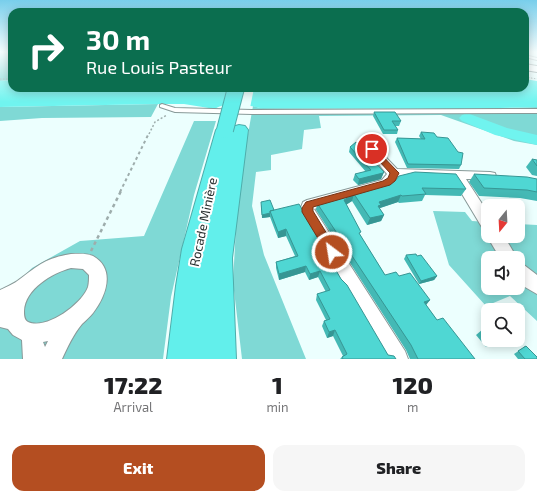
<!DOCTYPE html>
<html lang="en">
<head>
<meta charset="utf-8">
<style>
	:root { --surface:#fff; --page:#f6f6f6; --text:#202124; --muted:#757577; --accent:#b44e21 }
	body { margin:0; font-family:"Exo 2",sans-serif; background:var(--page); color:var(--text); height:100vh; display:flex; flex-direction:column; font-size:15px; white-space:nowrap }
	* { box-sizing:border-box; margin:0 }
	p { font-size:13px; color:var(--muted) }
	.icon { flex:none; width:22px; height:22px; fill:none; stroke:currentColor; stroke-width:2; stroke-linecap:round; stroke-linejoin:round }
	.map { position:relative; height:359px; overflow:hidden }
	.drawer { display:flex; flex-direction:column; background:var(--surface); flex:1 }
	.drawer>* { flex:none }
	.top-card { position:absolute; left:8px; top:8px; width:521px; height:84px; border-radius:12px; box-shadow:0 2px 10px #0003; background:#0b6e4f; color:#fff; overflow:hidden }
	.needle { width:26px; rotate:198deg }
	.tools { position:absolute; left:481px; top:199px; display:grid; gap:8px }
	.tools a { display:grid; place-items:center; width:44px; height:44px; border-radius:8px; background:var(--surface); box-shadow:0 2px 10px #0003; font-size:20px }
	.pin { position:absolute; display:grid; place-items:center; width:34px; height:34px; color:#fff; margin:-17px; border:2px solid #fff; border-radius:50%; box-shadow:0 1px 4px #0007 }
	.me { position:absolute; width:44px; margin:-22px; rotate:329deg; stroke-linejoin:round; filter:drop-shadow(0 0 3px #0008) }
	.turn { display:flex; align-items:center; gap:14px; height:84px; padding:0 12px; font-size:18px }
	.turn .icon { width:52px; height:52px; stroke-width:2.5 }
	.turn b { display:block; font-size:28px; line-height:34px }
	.eta { display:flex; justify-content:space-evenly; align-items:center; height:68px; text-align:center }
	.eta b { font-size:24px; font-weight:800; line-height:28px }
	.cta { display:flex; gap:8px; margin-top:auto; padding:8px 12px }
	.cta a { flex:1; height:46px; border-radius:12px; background:var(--accent); color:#fff; font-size:16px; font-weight:800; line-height:46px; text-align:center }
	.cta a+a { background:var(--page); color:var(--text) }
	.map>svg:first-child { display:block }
</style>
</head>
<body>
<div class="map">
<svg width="537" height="359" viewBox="0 0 537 359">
	<rect width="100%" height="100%" fill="#ecfffe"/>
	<path fill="#7fd9d5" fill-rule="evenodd" d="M0 52H12V80L0 81Z
		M158 104 151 117 42 118 0 121V107Z
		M253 106 260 108 460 109 537 107V145L514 141 441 115 319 116 321 128 304 130 302 149 271 155V170L256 172 252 206 264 255 306 359H242L233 282 238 190Z
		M194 121H216L194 195 171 297 163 359H0V326L15 285 32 268 80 241 144 236Z
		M433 211 465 212 472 221 488 222V236H518V224L537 225V321L510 296 486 306 449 265ZM488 258H518V288H488Z"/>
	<path fill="#70f4ef" d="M525 79 537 81V107L460 109 260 108C248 105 226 101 215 109L184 104H158L0 107V81L12 80V88H525Z"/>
	<path fill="#ecfffe" d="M229 88H254L250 108 223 107Z"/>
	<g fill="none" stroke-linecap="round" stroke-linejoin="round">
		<path fill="#70f4ef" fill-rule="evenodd" d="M467 113 507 128 537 135V145L495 135 462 121 459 118 462 115Z"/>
		<defs>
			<path id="service" d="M525 55 537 58V60L525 57Z
				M162 104 175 108 252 110 537 109V113L252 114 175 112 160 107V105Z"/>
			<path id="minor" d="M372 146 376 147 397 169 490 172 495 173 496 176 495 179H466L488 213V231L483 229 453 179 399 177 392 186 314 209 405 351 408 359H385L300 210 303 202 307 200 382 180 387 174 366 149 368 147Z
				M488 234V236H504L517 258H500L487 236Z
				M71 254C78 254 86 253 93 256 116 269 106 296 93 313 90 317 86 320 82 324 74 333 67 348 62 359H23L22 340 13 335 8 329 0 327V290C6 287 14 284 20 279 39 265 46 258 71 254ZM71 268 83 269 89 275C89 279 89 283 88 287 82 304 47 330 28 322 24 320 24 315 24 311 25 289 52 273 71 268ZM48 341 45 347 43 342Z
				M518 263 524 265 537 275V294L518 283Z"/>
			<path id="tertiary" d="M525 64 537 66V72L525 70Z"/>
			<path id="motorway" d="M225 125 232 127 239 125 245 126 248 130 232 258 236 359H167L176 286 182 249 216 130 219 126Z"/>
		</defs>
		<use href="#service" stroke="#889998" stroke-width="2"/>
		<use href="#minor" stroke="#889998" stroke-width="2"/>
		<use href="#tertiary" stroke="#889998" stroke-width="2"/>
		<use href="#motorway" stroke="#4eacaa" stroke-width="2"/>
		<path stroke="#9eadac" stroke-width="1" stroke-dasharray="1.5 1.5" stroke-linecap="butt" d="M0 54 12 52
			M525 77 537 79
			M0 79H12"/>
		<path stroke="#9eadac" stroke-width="1.5" stroke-dasharray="2 2" stroke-linecap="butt" d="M149 134 155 122 167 115"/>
		<path stroke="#9eadac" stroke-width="2" stroke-dasharray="3 3" stroke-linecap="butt" d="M120 192 149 133"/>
		<path stroke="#9eadac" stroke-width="2.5" stroke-dasharray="3.5 3.5" stroke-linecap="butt" d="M91 251 121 191"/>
		<path stroke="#9eadac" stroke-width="3" stroke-dasharray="4.5 4.5" stroke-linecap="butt" d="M518 340 525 348"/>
		<use href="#service" fill="#fff" fill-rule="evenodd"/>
		<use href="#minor" fill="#fff" fill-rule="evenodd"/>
		<use href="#tertiary" fill="#fff" fill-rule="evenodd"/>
		<use href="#motorway" fill="#62efeb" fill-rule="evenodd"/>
		<defs>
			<path id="motorway-bridge" d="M225 130 236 88"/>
		</defs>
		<use href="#motorway-bridge" stroke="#4eacaa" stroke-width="18" stroke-linecap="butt"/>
		<use href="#motorway-bridge" stroke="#62efeb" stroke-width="16"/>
	</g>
	<path fill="#44b9b5" d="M374 112 401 121 399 126H395L398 130 397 134H383L373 116Z
		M421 132 437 137 461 165 459 169 407 168 395 142 397 138 421 139 419 136Z
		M350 147 384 172 381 179 358 185 353 180 355 174 366 172 349 152Z
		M532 159 537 160V176L532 175 526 167Z
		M474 174 537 179V201L520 198 479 196 469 182Z
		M395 181 466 189 461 196 425 195 422 201 399 203 398 202 380 208V209L384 215 381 221 367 225 352 201 346 205 360 235 385 275 399 276 430 300 426 305 437 320 475 359H410L406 350 316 210 317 203Z
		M261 205 274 210 325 248 324 250 341 279 388 355 396 359H340L343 356 333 336 327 338 322 326 324 321 326 320 316 300 317 294 326 292 318 277 309 280 305 272 279 280 276 268V262L295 256 286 236 278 238 270 217 262 218Z
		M406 255 417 256 437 276 434 280 419 284 404 259Z
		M488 327V340H499L486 347 476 335 483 329Z
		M526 346 537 359H518L514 354Z"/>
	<path fill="#379694" d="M384 172 381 179 358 185 359 179Z
		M354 194 352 201 342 207 344 200Z
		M401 195 398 202 380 208 379 212 375 213 379 202Z
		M270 213V217L262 218V215Z
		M384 215 381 221 367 225 370 218Z
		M286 229V236L278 238V232Z
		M306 266 305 272 279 280V274Z
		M320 271 318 277 309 280 310 274Z
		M437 276 434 280 419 284 421 281Z
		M430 300 425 306 424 302Z
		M335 330 333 336 327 338 329 332Z
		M497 340H499L486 347 494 342Z"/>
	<path fill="#4fd7d3" stroke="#379694" d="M374 112H395L401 121H392L398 130H384Z
		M421 132 434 133 437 137 448 138 458 152 463 153 461 165 408 164 397 138 425 139Z
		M356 142 384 172 383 173 359 179 355 174 371 170 350 147Z
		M532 159 537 160V166Z
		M415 172 456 174 466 189 422 188 426 194 402 196 401 195 379 202 381 205 378 206 384 215 370 218 354 194 344 200 361 232 359 233 385 275 396 272 399 276 410 273 430 300 424 302 437 320 443 318 475 359H418L411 345 317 203 395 181 399 176Z
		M474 174 527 177 537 179V192L527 190 484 188Z
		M270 200 274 210 270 211V213L262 215 261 202Z
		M299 204 325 248H323L341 279 347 285 388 355 394 356 396 359H343L342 357 347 354 335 330 329 332 324 321 330 319 317 294 330 290 320 271 310 274 306 266 279 274 276 262 298 256 286 229 278 232 270 211Z
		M416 254 417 256 421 255 437 276 421 281 406 255Z
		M488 327V335L483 329Z
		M526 346 537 357V359H525L518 351Z"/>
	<linearGradient id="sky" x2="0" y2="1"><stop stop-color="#78ceeb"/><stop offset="0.51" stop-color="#f6ffff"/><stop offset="1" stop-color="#f6ffff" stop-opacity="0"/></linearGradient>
	<rect width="537" height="102" fill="url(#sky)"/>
	<path fill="#b44e21" stroke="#753315" d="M372 147 375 148 397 171 399 173 395 181 390 185 313 207V211L338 252 336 255 332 257 328 255 302 212V208L306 202 383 181 388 178 390 173 368 149Z"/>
	<g text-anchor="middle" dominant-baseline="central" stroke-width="4" stroke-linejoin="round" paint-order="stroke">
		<g font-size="13" fill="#2a3131" stroke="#fff">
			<text transform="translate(203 222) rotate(-78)">Rocade Minière</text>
		</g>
	</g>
</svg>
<div class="tools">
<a><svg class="needle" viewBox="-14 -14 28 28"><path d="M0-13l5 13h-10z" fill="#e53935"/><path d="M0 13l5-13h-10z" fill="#757577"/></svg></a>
<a><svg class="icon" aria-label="sound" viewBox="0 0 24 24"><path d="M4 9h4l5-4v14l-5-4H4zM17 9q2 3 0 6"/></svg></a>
<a><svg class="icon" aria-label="search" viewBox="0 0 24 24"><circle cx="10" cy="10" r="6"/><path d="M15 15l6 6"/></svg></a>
</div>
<div class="pin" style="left:372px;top:149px;background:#d93025"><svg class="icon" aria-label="arrive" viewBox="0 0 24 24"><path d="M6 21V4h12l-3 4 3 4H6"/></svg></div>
<svg class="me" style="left:332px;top:252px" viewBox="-20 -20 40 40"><circle r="17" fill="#b44e21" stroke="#fff" stroke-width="3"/><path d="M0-11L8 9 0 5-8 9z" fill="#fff"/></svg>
<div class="top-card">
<div class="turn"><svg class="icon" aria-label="right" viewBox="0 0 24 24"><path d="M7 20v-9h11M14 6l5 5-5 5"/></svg><div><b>30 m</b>Rue Louis Pasteur</div></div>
</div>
</div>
<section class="drawer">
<div class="eta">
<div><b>17:22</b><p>Arrival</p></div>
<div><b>1</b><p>min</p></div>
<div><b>120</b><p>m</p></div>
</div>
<div class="cta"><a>Exit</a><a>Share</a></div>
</section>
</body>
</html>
